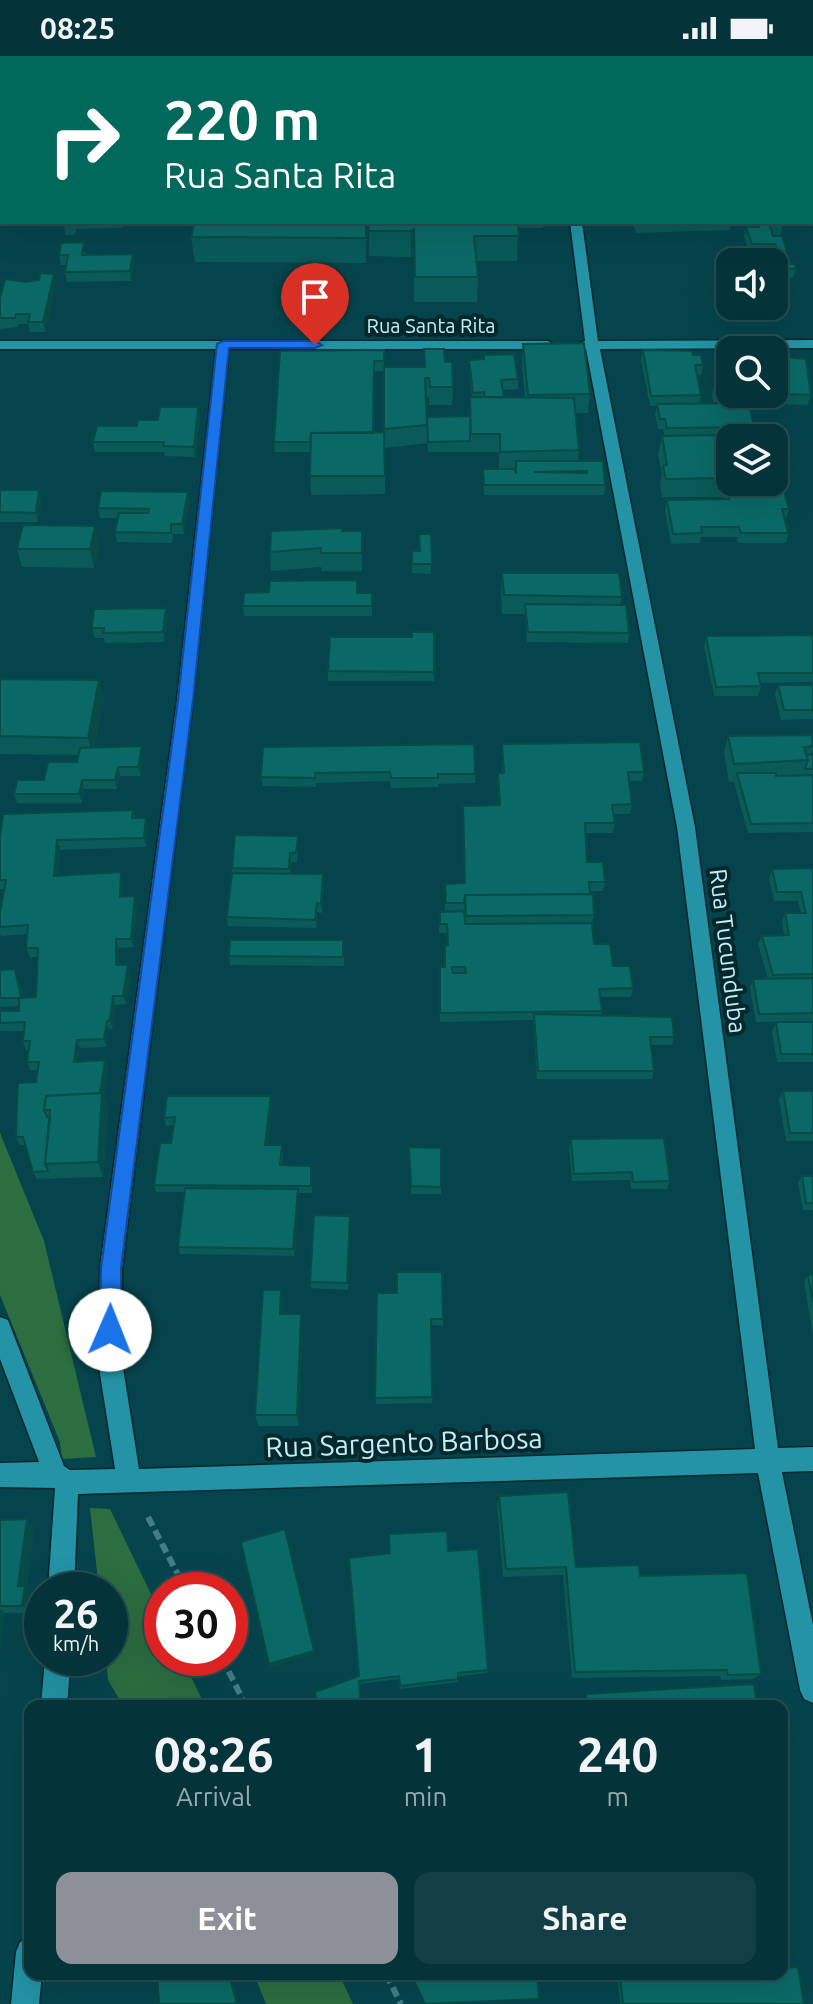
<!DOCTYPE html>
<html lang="en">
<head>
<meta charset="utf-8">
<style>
	:root { --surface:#04333a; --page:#123f45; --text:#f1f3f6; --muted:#97aaaf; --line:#254e54; --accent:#8c9099 }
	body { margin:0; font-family:Ubuntu,sans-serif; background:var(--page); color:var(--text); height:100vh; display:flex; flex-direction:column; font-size:30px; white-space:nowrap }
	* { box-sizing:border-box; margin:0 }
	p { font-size:26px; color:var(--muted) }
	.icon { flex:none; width:44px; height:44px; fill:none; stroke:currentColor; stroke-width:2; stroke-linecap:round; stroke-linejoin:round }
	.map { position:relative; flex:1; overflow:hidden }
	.details { position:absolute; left:24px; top:1644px; width:764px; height:280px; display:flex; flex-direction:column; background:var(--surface); border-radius:16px; box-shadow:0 8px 32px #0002,0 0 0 2px var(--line) }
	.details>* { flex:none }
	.top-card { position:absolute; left:0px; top:0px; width:814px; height:168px; box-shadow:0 8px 32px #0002,0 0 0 2px var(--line); background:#00695c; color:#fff; overflow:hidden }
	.tools { position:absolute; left:716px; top:192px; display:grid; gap:16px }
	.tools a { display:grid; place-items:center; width:72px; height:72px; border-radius:16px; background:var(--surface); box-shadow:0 8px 32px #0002,0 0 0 2px var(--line); font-size:40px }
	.speed { position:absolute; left:24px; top:1516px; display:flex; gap:16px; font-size:40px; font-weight:700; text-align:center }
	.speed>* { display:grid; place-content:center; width:104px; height:104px; border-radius:50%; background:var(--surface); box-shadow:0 8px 32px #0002,0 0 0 2px var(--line); line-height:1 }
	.speed small { font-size:20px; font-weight:400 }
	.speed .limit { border:12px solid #d22; background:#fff; color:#111 }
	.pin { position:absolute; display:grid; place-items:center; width:68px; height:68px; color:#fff; margin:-82px -34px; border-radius:50% 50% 50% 0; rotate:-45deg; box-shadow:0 0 8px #0007 }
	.pin .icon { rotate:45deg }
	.me { position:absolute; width:88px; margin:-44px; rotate:1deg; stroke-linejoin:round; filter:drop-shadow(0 0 6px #0008) }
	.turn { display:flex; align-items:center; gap:28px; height:168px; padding:0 32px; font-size:36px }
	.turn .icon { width:104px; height:104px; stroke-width:2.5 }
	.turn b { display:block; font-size:56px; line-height:68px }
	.eta { display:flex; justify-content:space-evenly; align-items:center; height:136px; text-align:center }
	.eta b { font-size:48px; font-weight:700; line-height:56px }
	.action { display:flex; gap:16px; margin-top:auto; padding:16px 32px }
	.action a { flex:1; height:92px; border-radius:16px; background:var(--accent); color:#fff; font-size:32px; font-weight:700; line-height:92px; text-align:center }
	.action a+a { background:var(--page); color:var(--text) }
	.status { display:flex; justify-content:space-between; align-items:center; height:56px; padding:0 40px; background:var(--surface); direction:ltr }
	.status svg { height:22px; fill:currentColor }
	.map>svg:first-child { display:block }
</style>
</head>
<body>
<div class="status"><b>08:25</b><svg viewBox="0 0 49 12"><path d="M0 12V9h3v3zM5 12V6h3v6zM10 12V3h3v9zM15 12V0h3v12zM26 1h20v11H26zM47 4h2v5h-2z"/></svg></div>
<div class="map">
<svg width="813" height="1948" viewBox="0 0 813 1948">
	<rect width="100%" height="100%" fill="#06444d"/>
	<path fill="#2c6e40" d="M0 1077 44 1185 96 1401 62 1403 60 1386 0 1239Z
		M90 1452 110 1453 162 1561V1602H182L205 1650H123L108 1624 106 1602H110V1534H99Z
		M254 1918H339L353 1948H266Z"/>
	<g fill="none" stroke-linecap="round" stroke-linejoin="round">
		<defs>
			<path id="minor" d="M549 0H561L562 2H550Z
				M570 166H582L598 285 813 284V292L600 293 695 771 778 1392 813 1391V1415L782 1416 813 1569V1647L804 1643 800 1634 758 1417 78 1438 74 1534H48L55 1432 0 1431V1407L39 1406 0 1303V1261L8 1264 11 1272 64 1410 70 1414 115 1413 98 1305 100 1212 177 644 216 293H0V285H548L555 289 548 293H229L193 644 122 1212V1305L139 1413 755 1393 677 771 586 293 573 289 585 285Z
				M45 1602H71L67 1650H41Z
				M30 1882V1918H42L39 1948H11L16 1896 20 1886Z"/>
		</defs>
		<use href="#minor" stroke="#06282d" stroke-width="3"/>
		<path stroke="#447d86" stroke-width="6" stroke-dasharray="10 5" stroke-linecap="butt" d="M148 1461 186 1534
			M222 1602 246 1650
			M386 1918 401 1948"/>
		<use href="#minor" fill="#2393a5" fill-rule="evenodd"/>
	</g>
	<path fill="#095a58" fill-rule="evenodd" d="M403 0H500V2H403Z
		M747 0H813V69L812 2H747Z
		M2 7V54H0V15Z
		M0 62H2V138H0Z
		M64 166H125L123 172 76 173 75 179H65Z
		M367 166 366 207 195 206 191 181Z
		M369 166H544L543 172H518L517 205H476L478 221 477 246H414V198L411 201 369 200Z
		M633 166H731L729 174 636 177Z
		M756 166H769L770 168V166H783L780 180 787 196 785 206 776 205 773 197 750 198 744 181 746 171H755Z
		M86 196 85 199 134 208 131 225 67 226 65 216 66 209H61L59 199Z
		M780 208 796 213 793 222H779L778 218Z
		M25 226 56 227 45 276H30L28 268H19L17 271 0 273V242Z
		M523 288 590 338 588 357H575L579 394 578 405 605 429 604 439H484L483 413H499V396H428L427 385V387L385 392V382V438L311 439 310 396H275L274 386 384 294V311H424V293L445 306 453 331 452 349H429V341H426L427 361 469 360 470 341H472L469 314V304L483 303 484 299 518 323V333L503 334 504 341H525L522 307ZM384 313V376L373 377 374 315H384Z
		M643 294 693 299 703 309 701 319H697L701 339 700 348 733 347 713 346 712 338 714 328H722L718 305 720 295 730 296V338H774V300L811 339 808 349 777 348V341L756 340 754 348H749L754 371 752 381H715L717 388 775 431 789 453 786 463H785L788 477 786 487H738L737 481H701L700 487 671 488 665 454 667 444 724 443V441H662L660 428 662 417 658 399 662 380H665L663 373H658L655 358 657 350H650L641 304Z
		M200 361 195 401 165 400 164 396H95L93 386 137 370Z
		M0 434H39L42 444 38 466H0Z
		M188 436 189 446 184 478H173L172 487 117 486 115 476 118 462H100L98 452Z
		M95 470 99 489 94 512 22 511 17 493Z
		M362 475V515H322L321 511 271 515 270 496Z
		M419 478H431V518L412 517V495H419Z
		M502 517 622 541 620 549 629 577 628 587 527 586 525 558H502L501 535Z
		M357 537H372V560H244L243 550Z
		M166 552 168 562 164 586 105 587 104 582H95L92 572Z
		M434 576V625H328V615L412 581Z
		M813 579V663L781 664 775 639 778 629H812V626L760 627 761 630 758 640H714L704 590 706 580Z
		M0 623 104 642 94 692 144 700 141 720H120L117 733H84L82 747H17L14 738 44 724 77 706 78 699 0 698Z
		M728 680 813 682V776L748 777 734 726H729L724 697Z
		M502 688 644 716 642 725H629L632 748 630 758H613L615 767 613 777H585L587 806 605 826 603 835H590L594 859 592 867 594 888 633 932 631 941H600L602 955 601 960 674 981 672 989H651L654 1015 652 1023H537L533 964 440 966V911H445L447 889V877H439L440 856 445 855V828L464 827 463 750 499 749 497 727 498 717H502Z
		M263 691 475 718V727L438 728V731L391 732 390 725 316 727V731L263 730 261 721Z
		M133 754 135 762H146L148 771 146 791 60 794 58 820 121 816 123 825 122 841 135 840 137 849 133 891 119 892 118 897V909L131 918 126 948 115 949 113 973H109L106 991 80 992 78 1005 105 1004 108 1013 104 1041 108 1052 103 1121 37 1123 33 1116 25 1089H20L16 1081 36 1026 38 1014H30L27 1006 29 994H26L23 985 24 975H1L0 973V955H19V950L0 951V914L18 922 23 942 36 941 38 901H30L26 892 28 878 1 880 0 877V857L4 833H0V781Z
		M298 789 297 806H291L290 818 324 827 322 857 317 856 316 872 228 870 227 861 232 817V812Z
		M813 812V965L756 966 750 932 753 923H768L758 888 762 880 784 879 782 866 785 857H801L798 845H774L769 822 772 813Z
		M344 892V910L230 909 229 900Z
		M776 966H813V1006H777L772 975Z
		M783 1035H813V1085H786L779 1043Z
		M272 1048 268 1089 283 1097 282 1109 311 1110 312 1137H298L295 1200 180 1198 178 1191 184 1136H156L154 1129 171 1087 174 1069 166 1070 164 1062Z
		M571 1083 670 1125 667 1133H631L630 1124 572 1125 569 1091Z
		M409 1091 441 1092V1138H411Z
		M802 1120H813V1154H803L798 1127Z
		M350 1160 348 1234 311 1232 310 1226Z
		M808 1219H813V1280L804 1226Z
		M281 1234 284 1246 283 1258 303 1270 299 1370H258L255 1359Z
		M377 1237 443 1263V1270L431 1269 432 1347 376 1348Z
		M499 1440 576 1511 640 1520 761 1618 753 1623 721 1624 720 1620 572 1622 563 1519 503 1521 497 1449Z
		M27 1463 34 1472 27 1532 33 1538 31 1557H5L0 1590V1464Z
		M448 1495 488 1614 487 1617 458 1620V1626L400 1633 399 1623 360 1628 359 1620Z
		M617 1918H782L804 1948H620Z"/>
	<path fill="#074a47" d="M366 166H367L366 207Z
		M414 173V198L411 201V175Z
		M133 198 134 208 131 225 130 215Z
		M54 218 56 227 45 276 43 266Z
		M198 351 200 361 195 401 194 391Z
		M39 434 42 444 38 466 36 457Z
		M188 436 189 446 184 478 182 468Z
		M95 470 99 489 94 512 90 493Z
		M166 552 168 562 164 586 163 576Z
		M99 624 104 642 92 700 88 682Z
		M142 690 144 700 141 720 138 711Z
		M118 711 120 720 117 733 115 724Z
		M82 724 84 733 82 747 79 738Z
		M146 762 148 771 146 791 144 782Z
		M57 784 60 794 57 829 54 820Z
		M121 816 123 825 122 850 120 841Z
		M323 818 324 827 322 857 321 848Z
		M135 840 137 849 133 891 131 883Z
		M116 883 119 892V918L116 909Z
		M128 909 131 918 126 948 123 940Z
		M15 913 18 922 24 950 21 942Z
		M113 940 115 949 113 973 110 964Z
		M107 965 109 973 106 991 104 983Z
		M77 984 80 992 77 1014 74 1006Z
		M105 1004 108 1013 104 1041 108 1052 103 1121 98 1106 99 1044Z
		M271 1040 272 1048 267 1096 265 1089Z
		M298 1133 299 1140 295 1200 293 1193Z
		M281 1234 284 1246 283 1270 280 1258Z
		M301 1258 303 1270 299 1370 297 1359Z
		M27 1463 34 1472 27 1532 33 1538 31 1557 22 1550 18 1530Z
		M285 1473 315 1598 270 1612 269 1608Z
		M0 1553 5 1557 0 1590Z
		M229 1918H232L239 1948H237Z"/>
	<path fill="#0a6966" stroke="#074a47" stroke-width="2" fill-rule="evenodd" d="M6 0H90L67 2H5Z
		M782 0H813V15L812 2H783Z
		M2 7V36H0V15Z
		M0 62H2V119H0Z
		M64 166H73V169H63Z
		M194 166H366V182L191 181Z
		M369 166H518L519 180H474L478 221H415L414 173 411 175H368Z
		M757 166H769L773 180H782L787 196 778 195 775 188H752L746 171H759Z
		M84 186 82 199 133 198 130 215 65 216 68 199H59L61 187Z
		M780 208H795L796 213 782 212Z
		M40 217 54 218 43 266H28L30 258H16L15 262H0V242L5 223 25 226 39 224Z
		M584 287 590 338 528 339 523 288Z
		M424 293H444L445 306H452L453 331H430L429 322H425L427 369 384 373V311H425Z
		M384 294V305H374L373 377H311L310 386H274L280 295Z
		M643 294 692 295 693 299H701L703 309H695L701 339 651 340Z
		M720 295 730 296V337H715L714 328H726Z
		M514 298 518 323 501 324 504 341H485L484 336 473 337 469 304 484 303V299Z
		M774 300 806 303 811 339 780 338 779 331H774Z
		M470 341 574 342 579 394 500 396V378H471Z
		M749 347 754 371 667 372 665 363H660L657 348Z
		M160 351H198L194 391 163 390 164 386H93L97 370H137L138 364H158Z
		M470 360V385L428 386 427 361Z
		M384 376 385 420H310L311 377Z
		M715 379 724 422 666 423 663 410 667 409 662 380Z
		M717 388H730V426H773L775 431H783L789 453H782L788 477H741L739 471H701L702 477 673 478 667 444 729 443 726 431H722L724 422Z
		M516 405H603L605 429H484L483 413H514L516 417ZM587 415V417L534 416Z
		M0 434H39L36 457 0 456Z
		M101 435 188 436 182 468H171V477L115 476 119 457H148L149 453 98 452Z
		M23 469 95 470 90 493H17Z
		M342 472V475H362V497H321V492L270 496 271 475Z
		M419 478H431L432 508H412V495H420Z
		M502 517H619L622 541 504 539Z
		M357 524V537H372V550H243L244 537 269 536 270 525Z
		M525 548 626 549 629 577 528 576Z
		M166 552 163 576 103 577 104 572H92L94 553Z
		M412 576H434V616L328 615 330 581H412Z
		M813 579V617H758L761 630 716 631 706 580Z
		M0 623 99 624 88 682 0 680Z
		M778 629H813V654H784Z
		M812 679 813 690 804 691 808 704 734 708 728 680Z
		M640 686 644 716H628L632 748 612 749 615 767H585L587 806H603L605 826H589L590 838 465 839 464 847H446L445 828 465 827 463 750 500 749 498 717H504L502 688Z
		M474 688 475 718H438V722H391L390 716 315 717V722L261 721 263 691Z
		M142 690 138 711H118L115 724H82L79 738H14L17 724H44L48 706H77L80 692Z
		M813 696V713H805L808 704 806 699 812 698Z
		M737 717H776V720L813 719V767L751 768Z
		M133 754 132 762H146L144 782 57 784 54 820 121 816 120 841 135 840 131 883H116V909H128L123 940H113L110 964 107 965 104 983 77 984 74 1006 105 1004 100 1037 46 1040 44 1054 47 1061H50L45 1108 48 1115 33 1116 23 1081H16L17 1047 18 1027 36 1026 39 1006H27L30 985H23L25 966 0 967V955H19V942H0V914L15 913 21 942 36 941 38 892H26L28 869 0 871V857L6 824H0V781L3 758Z
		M235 779 298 780 296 797H290L289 813 232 812Z
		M813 812V918L773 919 762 880 789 879 785 857H806L801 836H777L772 813Z
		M232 817 323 818 321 848 317 847 315 864 227 861Z
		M593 838 594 859 466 860 465 839Z
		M464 855 465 868 592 867 594 888H610L613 910H630L633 932 599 933 602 955 440 957V911H445V890L448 889 447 868H440V856ZM452 911H465L466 917H453Z
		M230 884H343V901L229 900Z
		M813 922V957L759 958 753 923Z
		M534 958 672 961 674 981H650L654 1015H538Z
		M776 966H813V998H781Z
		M783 1035H813V1077H790Z
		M102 1037 98 1106 45 1108 50 1054H44L46 1040Z
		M167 1040H271L265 1089H282L280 1109 311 1110V1130L154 1129 160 1087H171L175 1061 164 1062Z
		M664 1082 670 1125 633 1126 632 1116 574 1118 571 1083Z
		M409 1091 441 1092V1131L411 1130Z
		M802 1120H813V1147H806Z
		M185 1132 298 1133 293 1193 178 1191Z
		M314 1159 350 1160 347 1227 310 1226Z
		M397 1216H442L443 1263H431L432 1341 375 1342 377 1237H397Z
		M808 1219H813V1247Z
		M263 1234H281L280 1258H301L297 1359H255Z
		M568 1436 576 1511 639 1509 640 1520 747 1517 761 1618 728 1619 727 1614 575 1616 566 1511 506 1513 499 1440Z
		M27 1463 18 1530H25L22 1550H0V1464Z
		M285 1473 314 1595 269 1608 241 1486Z
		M447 1475 448 1495 478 1493 488 1614 458 1617V1623L400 1630 399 1620 359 1625 361 1650H317L315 1636 359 1620 349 1502 390 1497 389 1478Z
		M754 1628 757 1650H587L586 1638Z
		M798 1911 804 1948H623L620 1918H782V1912Z
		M88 1918H121L88 1926Z
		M157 1918H229L237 1948H159Z
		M411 1918H537L539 1943 425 1948Z"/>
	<path fill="#1a73e8" stroke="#114b97" stroke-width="2" d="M223 285H315L322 289 315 292H229L193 644 121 1212V1274L118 1281 110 1284 103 1281 100 1274 101 1212 178 644 217 288Z"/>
	<g text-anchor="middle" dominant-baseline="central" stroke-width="8" stroke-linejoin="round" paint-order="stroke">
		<g font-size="20" fill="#c0eff8" stroke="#06282d">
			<text x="431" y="269">Rua Santa Rita</text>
		</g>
		<g font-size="24" fill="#c0eff8" stroke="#06282d">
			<text transform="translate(728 895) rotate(83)">Rua Tucunduba</text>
		</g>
		<g font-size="28" fill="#c0eff8" stroke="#06282d">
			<text transform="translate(404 1386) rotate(-2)">Rua Sargento Barbosa</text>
		</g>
	</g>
</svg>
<div class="tools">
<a><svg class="icon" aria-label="sound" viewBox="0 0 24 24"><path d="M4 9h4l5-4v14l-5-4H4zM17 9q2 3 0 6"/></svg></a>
<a><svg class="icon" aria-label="search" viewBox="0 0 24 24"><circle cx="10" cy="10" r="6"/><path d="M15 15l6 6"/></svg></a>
<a><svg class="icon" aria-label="layers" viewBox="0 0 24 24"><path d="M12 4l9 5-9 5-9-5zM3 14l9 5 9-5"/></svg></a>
</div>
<div class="speed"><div>26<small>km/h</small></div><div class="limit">30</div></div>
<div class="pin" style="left:315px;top:289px;background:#d93025"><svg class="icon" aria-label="arrive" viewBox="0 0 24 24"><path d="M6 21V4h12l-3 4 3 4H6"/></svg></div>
<svg class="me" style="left:110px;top:1274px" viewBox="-20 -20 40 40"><circle r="19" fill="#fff"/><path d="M0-13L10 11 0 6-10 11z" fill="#1a73e8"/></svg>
<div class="top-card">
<div class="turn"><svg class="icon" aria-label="right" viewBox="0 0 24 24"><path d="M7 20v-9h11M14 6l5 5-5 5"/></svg><div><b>220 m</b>Rua Santa Rita</div></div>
</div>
<section class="details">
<div class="eta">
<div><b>08:26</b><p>Arrival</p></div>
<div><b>1</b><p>min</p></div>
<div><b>240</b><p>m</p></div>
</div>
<div class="action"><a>Exit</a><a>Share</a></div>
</section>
</div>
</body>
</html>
